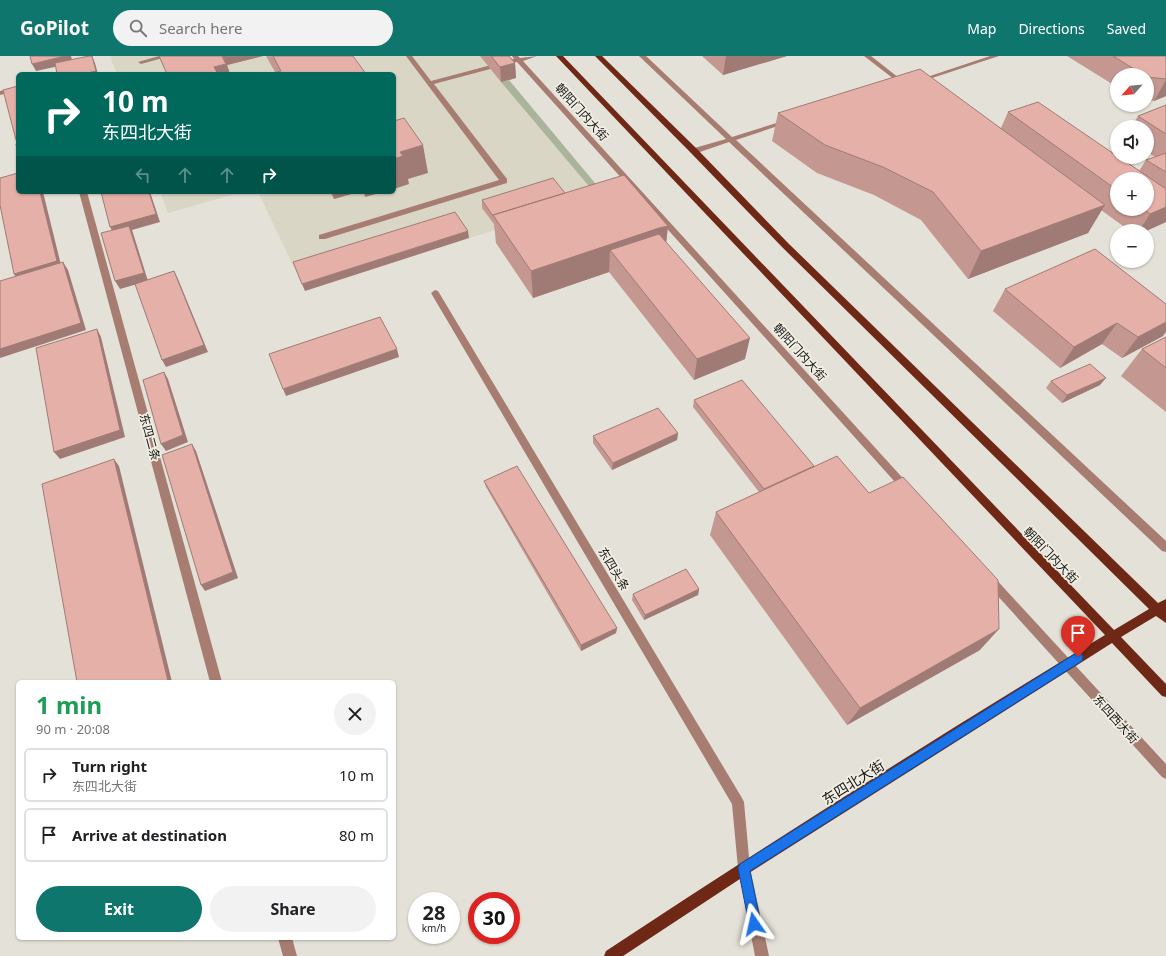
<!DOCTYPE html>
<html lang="en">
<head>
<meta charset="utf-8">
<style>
	:root { --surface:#fff; --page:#f2f2f2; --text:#202124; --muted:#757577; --line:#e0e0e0; --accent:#0f766e }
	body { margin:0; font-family:"Noto Sans","Noto Sans SC",sans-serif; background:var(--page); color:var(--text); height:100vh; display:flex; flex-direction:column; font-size:15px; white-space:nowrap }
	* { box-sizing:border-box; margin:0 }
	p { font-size:13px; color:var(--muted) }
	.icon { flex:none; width:22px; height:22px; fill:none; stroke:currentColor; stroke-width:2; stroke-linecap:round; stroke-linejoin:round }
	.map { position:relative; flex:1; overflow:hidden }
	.panel { position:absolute; left:16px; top:624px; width:380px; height:260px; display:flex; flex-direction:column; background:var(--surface); border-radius:6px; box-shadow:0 1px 3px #0004 }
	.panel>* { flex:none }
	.guide { position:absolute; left:16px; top:16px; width:380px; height:122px; border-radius:6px; box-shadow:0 1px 3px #0004; background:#00695c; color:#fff; overflow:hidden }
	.needle { width:26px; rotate:243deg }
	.controls { position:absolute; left:1110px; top:12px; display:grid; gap:8px }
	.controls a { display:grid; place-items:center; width:44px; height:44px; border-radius:50%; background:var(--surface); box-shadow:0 1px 3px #0004; font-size:20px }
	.speed { position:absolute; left:408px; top:836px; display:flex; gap:8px; font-size:20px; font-weight:700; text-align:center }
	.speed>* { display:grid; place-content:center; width:52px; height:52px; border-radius:50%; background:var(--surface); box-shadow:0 1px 3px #0004; line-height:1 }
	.speed small { font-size:10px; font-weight:400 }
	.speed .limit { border:6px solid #d22; background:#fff; color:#111 }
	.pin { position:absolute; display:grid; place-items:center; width:34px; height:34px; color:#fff; margin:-41px -17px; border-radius:50% 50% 50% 0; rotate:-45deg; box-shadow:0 0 4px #0007 }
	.pin .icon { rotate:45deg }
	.me { position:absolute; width:44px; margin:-22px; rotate:349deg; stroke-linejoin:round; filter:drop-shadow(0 0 3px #0008) }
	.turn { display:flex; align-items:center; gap:14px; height:84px; padding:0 20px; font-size:18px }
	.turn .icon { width:52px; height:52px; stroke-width:2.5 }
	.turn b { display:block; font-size:28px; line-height:34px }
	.lanes { display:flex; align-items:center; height:38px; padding:0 20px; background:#0003; justify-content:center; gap:20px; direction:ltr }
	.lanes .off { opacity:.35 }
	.round { display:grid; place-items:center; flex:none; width:42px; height:42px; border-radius:21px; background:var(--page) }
	.summary { display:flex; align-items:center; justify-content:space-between; height:68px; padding:0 20px }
	h1 { font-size:24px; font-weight:700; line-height:30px; color:#1e9e55 }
	.cta { display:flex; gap:8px; margin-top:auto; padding:8px 20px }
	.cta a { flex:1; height:46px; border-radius:24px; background:var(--accent); color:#fff; font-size:16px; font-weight:700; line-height:46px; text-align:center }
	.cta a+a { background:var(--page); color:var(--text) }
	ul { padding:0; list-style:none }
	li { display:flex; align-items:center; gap:12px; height:54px; margin:0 8px 6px; padding:0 12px; border:2px solid var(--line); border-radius:6px }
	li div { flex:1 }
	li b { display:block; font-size:15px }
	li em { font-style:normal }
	header { display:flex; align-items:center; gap:24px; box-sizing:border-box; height:56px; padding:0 20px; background:var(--accent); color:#fff }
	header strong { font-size:19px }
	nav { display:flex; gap:22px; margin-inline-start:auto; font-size:14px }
	.search { width:280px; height:36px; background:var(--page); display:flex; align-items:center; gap:10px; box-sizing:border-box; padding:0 14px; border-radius:22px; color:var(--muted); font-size:15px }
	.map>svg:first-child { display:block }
</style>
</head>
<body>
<header>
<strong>GoPilot</strong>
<div class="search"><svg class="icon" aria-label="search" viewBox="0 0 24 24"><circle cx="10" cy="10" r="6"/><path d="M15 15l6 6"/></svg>Search here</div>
<nav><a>Map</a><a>Directions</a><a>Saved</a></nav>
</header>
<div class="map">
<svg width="1166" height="900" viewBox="0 0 1166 900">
	<rect width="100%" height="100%" fill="#e4e2d8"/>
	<path fill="#dad6c5" d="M113 0H480L598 141 305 235 258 136H394V18H117L110 1Z
		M160 136H242L168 157Z"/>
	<path fill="#aab49a" d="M509 24 605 139 598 141 501 26Z"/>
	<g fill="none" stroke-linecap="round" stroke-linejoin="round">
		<path fill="#a77d72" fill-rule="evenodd" d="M159 0H170L141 8 138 6Z
			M406 0H412L431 25 514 3 512 0H518L520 2 537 0 523 5 910 430 912 433 910 436H904L517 6 434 28 507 123V127L325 183H319V179L499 124Z
			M639 0H646L732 81 786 64H790V66L736 84 1166 485V496L1162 495 729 86 697 97H691V93L726 83Z
			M864 0H871L908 29 903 30Z
			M990 0H999L920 26 915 25Z
			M18 31V35L0 39V35Z
			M79 136H87L222 626H210Z
			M435 234 438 235 742 742 744 746 750 812 769 900H755L738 812 732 748 431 237Z
			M989 518 993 520 1166 708V723L1162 721 985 526 984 523 985 520Z
			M278 882H292L297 900H283Z"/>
		<path fill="#6e2815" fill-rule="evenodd" d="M556 0H563L1114 574 1149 553 782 191 691 97 595 0H602L697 93 788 187 1158 547 1166 543V567L1156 560 1121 581 1166 628V641L1162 640 1112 587 749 817 623 900H604L606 895C770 787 936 681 1105 579Z"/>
	</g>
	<path fill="#c49790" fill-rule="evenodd" d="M159 0H263L227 9 230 18H167Z
		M266 0H353L275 16Z
		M480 0H509L515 7 516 22 501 26Z
		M702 0H787L723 19Z
		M1067 0H1166V40L1154 45 1147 44V19H1117V31Z
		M1166 49V166L1146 175H1130L1101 154 1088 177 968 223 921 164 874 139 817 117 772 85 778 57 1001 72 1008 56 1139 115 1146 104 1155 101 1147 96V71H1131L1138 60ZM1117 123 1147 153H1117Z
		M330 136H358L334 143Z
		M565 137 668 170 666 186 745 303 694 324 609 216 533 242 496 187 494 168 482 152V144Z
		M1005 233 1163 280 1122 302 1102 288 1060 312 993 255Z
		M1166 281V356L1121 320 1142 293Z
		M1051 325 1100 329 1062 347 1046 332Z
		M694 344 814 410 980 594 847 669 710 479 716 456 759 436 693 351Z
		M678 377 677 384 612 414 593 387V380Z
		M484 425 617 572 616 577 581 595 486 431Z
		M699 533 698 539 644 564 632 544 633 538Z"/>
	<path fill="#a07b75" d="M65 0H71L73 7 36 15 32 8Z
		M92 0 95 7 98 18H83Z
		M220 0H263L227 9 230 18H217L214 11Z
		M726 0H787L723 19Z
		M515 7 516 22 501 26 500 11Z
		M1166 24V40L1154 45Z
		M423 89 428 117 408 123 409 128 394 133V103L400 96Z
		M40 136H43L62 213 19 225 14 218Z
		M149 136H150L160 166 132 174 133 177 148 225 120 233 115 225 114 178 110 171Z
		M332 136H358L334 143Z
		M364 136H383L365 141Z
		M1105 149 1088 177 968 223 981 195Z
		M1166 151V166L1146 175H1139L1150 158Z
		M668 170 665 198 610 194 609 216 533 242 531 215 659 172Z
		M468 175 469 182 305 235 302 228Z
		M63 206 68 214 86 274 0 302V293Z
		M174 215 178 223 208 296 166 311 162 304Z
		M1166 266V276L1163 280 1122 302 1138 281Z
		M1117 267 1102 288 1060 312 1074 291Z
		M97 273 101 281 125 381 60 403 54 396Z
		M750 282 745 303 694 324 697 303Z
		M397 293 399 301 286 340 283 333Z
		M164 316 168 323 188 386 166 395 161 388Z
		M1106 322 1100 329 1062 347 1067 339Z
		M678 377 677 384 612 414 613 407Z
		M192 388 196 395 238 522 205 535 201 529Z
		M114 403 119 410 172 626H164Z
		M699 533 698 539 644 564 645 559Z
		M617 572 616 577 581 595V589Z
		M999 573 980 594 847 669 860 652Z"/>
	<path fill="#e4b0a7" stroke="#a07b75" d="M30 0H65L32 8Z
		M89 0H92L96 15 83 18H57L55 7Z
		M159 0H222L226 8 214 11 218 18H167Z
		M273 0H353L366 18H268L281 15Z
		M491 0H509L515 7 500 11Z
		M1113 0H1166V23L1147 21V19H1144Z
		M920 13 1105 149 981 195 933 136 883 111 825 89 778 57Z
		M18 30V84H16L3 34Z
		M1038 46 1117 100V101H1119L1166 133V151L1150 158 1144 153H1147V123H1117V134L1008 56Z
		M1166 49V78L1138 60Z
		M404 62 423 89 400 96 403 100 394 103V65Z
		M16 88H18V98Z
		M1166 97V116L1146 104Z
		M18 117V136H40L57 205 14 218 0 149V122Z
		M624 119 668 170 659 172 531 215 493 159Z
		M553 122 565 137 493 159V160L482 144Z
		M101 136H149L156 158 110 171Z
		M455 156 468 175 302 228 293 206Z
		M129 170 144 217 115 225 101 177Z
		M659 178 750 282 697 303 610 194Z
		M1095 193 1166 248V266L1138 281 1117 267 1074 291 1005 233Z
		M63 206 81 267 0 293V225Z
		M174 215 204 289 162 304 135 228Z
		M380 261 397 293 283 333 269 298Z
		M97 273 120 374 54 396 36 292Z
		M1166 281V312L1142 293Z
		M1090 308 1106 322 1067 339 1051 325Z
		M164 316 183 379 161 388 143 324Z
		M742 324 814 410 764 433 694 344Z
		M658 352 678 377 613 407 593 380Z
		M192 388 233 516 201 529 162 399Z
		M837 400 869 437 903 421 998 524 999 573 860 652 716 456Z
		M114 403 168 625 164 626H77L42 428Z
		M517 410 617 572 581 589 484 425Z
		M686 513 699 533 645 559 633 538Z"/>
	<path fill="#1a73e8" stroke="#114b97" d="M1078 596 1082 598 1083 601 1082 605 750 815 761 868 759 873 754 875 750 873 738 812 740 808Z"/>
	<g text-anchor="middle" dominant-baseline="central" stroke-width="3.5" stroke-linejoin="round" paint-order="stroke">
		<g font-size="12" fill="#161512" stroke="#f1efe5">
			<text transform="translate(582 56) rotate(48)">朝阳门内大街</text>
			<text transform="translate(800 296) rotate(48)">朝阳门内大街</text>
			<text transform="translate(150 381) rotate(75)">东四二条</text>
			<text transform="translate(1051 499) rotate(46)">朝阳门内大街</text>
			<text transform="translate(614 513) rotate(59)">东四头条</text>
			<text transform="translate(1116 663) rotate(48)">东四西大街</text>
		</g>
		<g font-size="14" fill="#161512" stroke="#f1efe5">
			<text transform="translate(853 726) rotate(-32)">东四北大街</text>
		</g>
	</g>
</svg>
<div class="controls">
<a><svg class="needle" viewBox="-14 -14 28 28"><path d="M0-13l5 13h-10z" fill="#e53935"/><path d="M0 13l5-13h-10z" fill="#757577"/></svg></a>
<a><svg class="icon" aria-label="sound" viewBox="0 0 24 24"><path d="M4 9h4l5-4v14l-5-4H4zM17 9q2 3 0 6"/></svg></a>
<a>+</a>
<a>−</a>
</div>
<div class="speed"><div>28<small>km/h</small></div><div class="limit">30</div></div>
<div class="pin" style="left:1078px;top:601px;background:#d93025"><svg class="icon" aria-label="arrive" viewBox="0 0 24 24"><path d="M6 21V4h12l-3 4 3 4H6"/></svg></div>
<svg class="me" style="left:754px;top:868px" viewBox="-20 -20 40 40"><path d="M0-17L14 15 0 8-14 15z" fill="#1a73e8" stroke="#fff" stroke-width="4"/></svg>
<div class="guide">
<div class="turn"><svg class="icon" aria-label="right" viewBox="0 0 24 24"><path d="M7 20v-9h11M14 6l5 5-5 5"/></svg><div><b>10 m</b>东四北大街</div></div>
<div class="lanes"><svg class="icon off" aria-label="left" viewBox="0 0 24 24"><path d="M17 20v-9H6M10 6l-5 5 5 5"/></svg><svg class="icon off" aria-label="ahead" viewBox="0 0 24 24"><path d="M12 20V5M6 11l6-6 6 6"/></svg><svg class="icon off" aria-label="ahead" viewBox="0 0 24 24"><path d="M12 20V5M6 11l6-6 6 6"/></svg><svg class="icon" aria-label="right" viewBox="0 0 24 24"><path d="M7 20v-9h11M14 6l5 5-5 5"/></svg></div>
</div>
<section class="panel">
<div class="summary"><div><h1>1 min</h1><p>90 m · 20:08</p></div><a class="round"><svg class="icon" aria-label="close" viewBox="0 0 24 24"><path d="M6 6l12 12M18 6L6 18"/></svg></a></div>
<ul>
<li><svg class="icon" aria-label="right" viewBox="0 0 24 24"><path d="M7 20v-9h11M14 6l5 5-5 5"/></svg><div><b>Turn right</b><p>东四北大街</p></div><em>10 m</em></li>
<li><svg class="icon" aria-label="arrive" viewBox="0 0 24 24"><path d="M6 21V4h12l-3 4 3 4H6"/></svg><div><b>Arrive at destination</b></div><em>80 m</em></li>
</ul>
<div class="cta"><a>Exit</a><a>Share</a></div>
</section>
</div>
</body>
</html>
